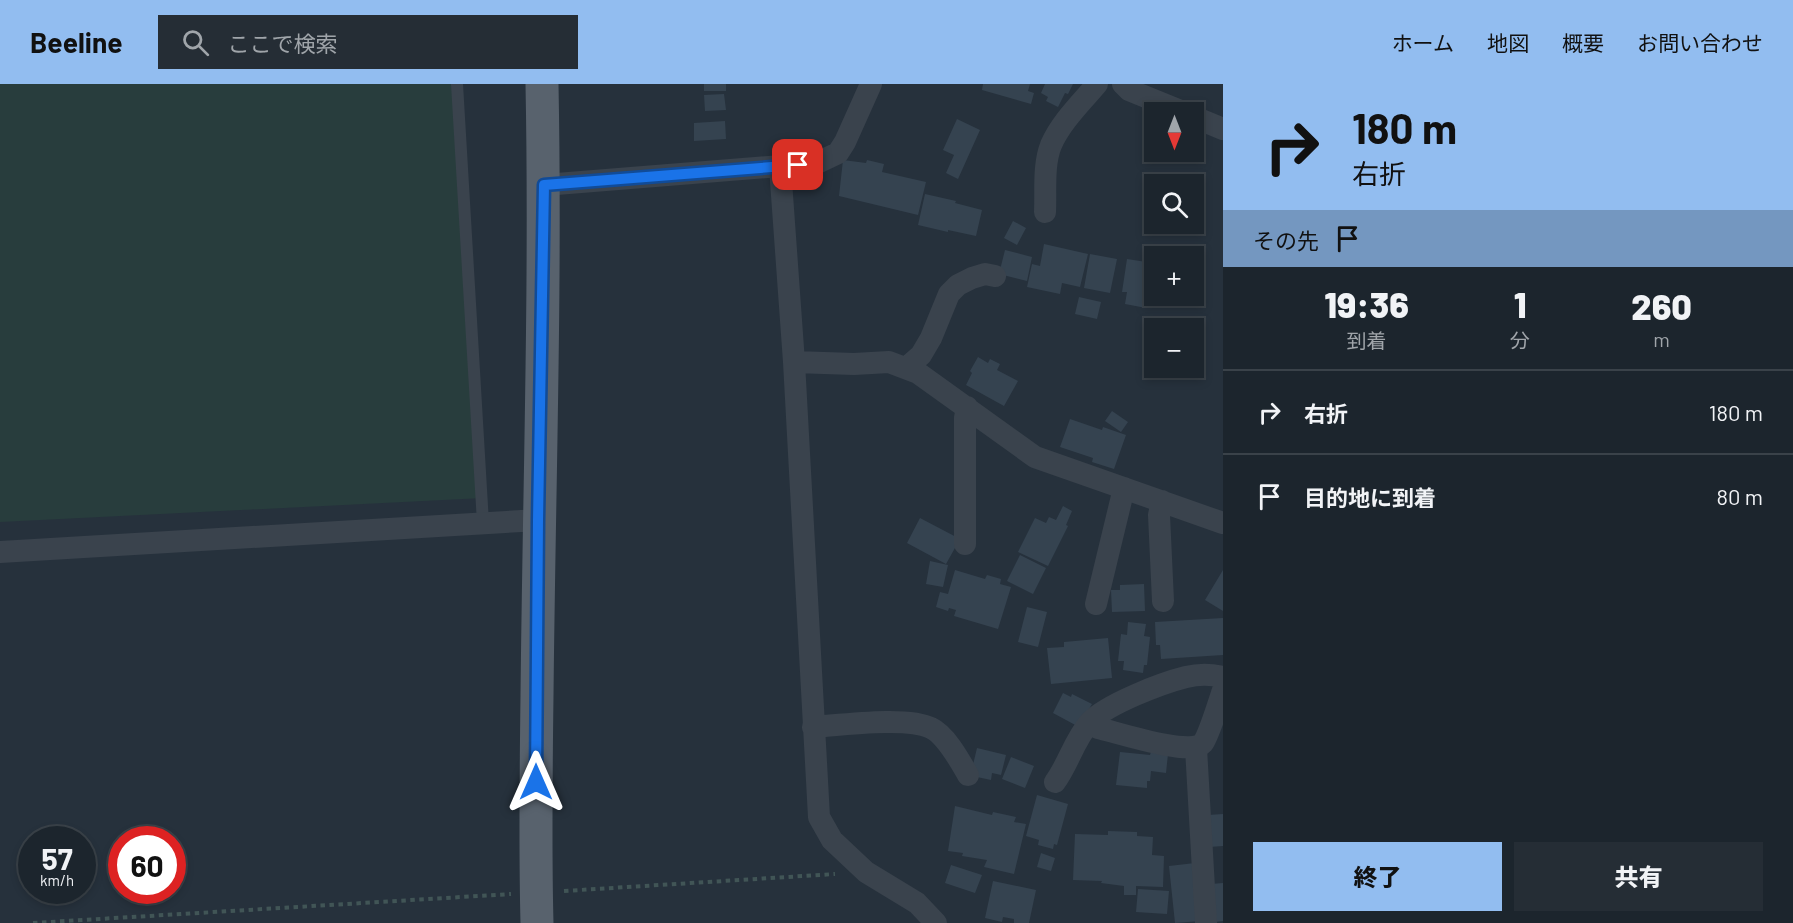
<!DOCTYPE html>
<html lang="ja">
<head>
<meta charset="utf-8">
<style>
	:root { --surface:#1c252d; --page:#252d35; --text:#f1f3f6; --muted:#a0a5aa; --line:#3a4249; --accent:#92bdf0 }
	body { margin:0; font-family:Barlow,"Noto Sans JP",sans-serif; background:var(--page); color:var(--text); height:100vh; display:flex; flex-direction:column; font-size:22px; white-space:nowrap }
	* { box-sizing:border-box; margin:0 }
	p { font-size:20px; color:var(--muted) }
	.icon { flex:none; width:33px; height:33px; fill:none; stroke:currentColor; stroke-width:2; stroke-linecap:round; stroke-linejoin:round }
	.map { position:relative; flex:1; overflow:hidden }
	.panel { display:flex; flex-direction:column; background:var(--surface); width:570px }
	.panel>* { flex:none }
	.guide { background:#92bdf0; color:#111; overflow:hidden }
	.needle { width:39px; rotate:180deg }
	.fabs { position:absolute; left:1144px; top:18px; display:grid; gap:12px }
	.fabs a { display:grid; place-items:center; width:60px; height:60px; border-radius:0px; background:var(--surface); box-shadow:0 3px 9px #0003,0 0 0 2px var(--line); font-size:30px }
	.speed { position:absolute; left:18px; top:742px; display:flex; gap:12px; font-size:30px; font-weight:700; text-align:center }
	.speed>* { display:grid; place-content:center; width:78px; height:78px; border-radius:50%; background:var(--surface); box-shadow:0 3px 9px #0003,0 0 0 2px var(--line); line-height:1 }
	.speed small { font-size:15px; font-weight:400 }
	.speed .limit { border:9px solid #d22; background:#fff; color:#111 }
	.pin { position:absolute; display:grid; place-items:center; width:51px; height:51px; color:#fff; margin:-26px; border-radius:12px; box-shadow:0 3px 9px #0006 }
	.me { position:absolute; width:66px; margin:-33px; rotate:0deg; stroke-linejoin:round; filter:drop-shadow(0 0 4px #0008) }
	.turn { display:flex; align-items:center; gap:21px; height:126px; padding:0 30px; font-size:27px }
	.turn .icon { width:78px; height:78px; stroke-width:2.5 }
	.turn b { display:block; font-size:42px; line-height:51px }
	.then { display:flex; align-items:center; height:57px; padding:0 30px; background:#0003; gap:12px; font-size:22px }
	.eta { display:flex; justify-content:space-evenly; align-items:center; height:102px; text-align:center }
	.eta b { font-size:36px; font-weight:800; line-height:42px }
	.button { display:flex; gap:12px; margin-top:auto; padding:12px 30px }
	.button a { flex:1; height:69px; border-radius:0px; background:var(--accent); color:#111; font-size:24px; font-weight:800; line-height:69px; text-align:center }
	.button a+a { background:var(--page); color:var(--text) }
	ul { padding:0; list-style:none }
	li { display:flex; align-items:center; gap:18px; height:84px; padding:0 30px; border-top:2px solid var(--line) }
	li div { flex:1 }
	li b { display:block; font-size:22px }
	li em { font-style:normal }
	header { display:flex; align-items:center; gap:36px; box-sizing:border-box; height:84px; padding:0 30px; background:var(--accent); color:#111 }
	header strong { font-size:28px }
	nav { display:flex; gap:33px; margin-inline-start:auto; font-size:21px }
	.search { width:420px; height:54px; background:var(--page); display:flex; align-items:center; gap:15px; box-sizing:border-box; padding:0 21px; border-radius:0px; color:var(--muted); font-size:22px }
	main { display:flex; flex:1; min-height:0 }
	.map>svg:first-child { display:block }
</style>
</head>
<body>
<header>
<strong>Beeline</strong>
<div class="search"><svg class="icon" aria-label="search" viewBox="0 0 24 24"><circle cx="10" cy="10" r="6"/><path d="M15 15l6 6"/></svg>ここで検索</div>
<nav><a>ホーム</a><a>地図</a><a>概要</a><a>お問い合わせ</a></nav>
</header>
<main>
<div class="map">
<svg width="1223" height="839" viewBox="0 0 1223 839">
	<rect width="100%" height="100%" fill="#26313c"/>
	<path fill="#283d3d" d="M0 0H456L483 414 0 438Z"/>
	<path fill="#354350" d="M704 0H726V7H704Z
		M983 0H1030L1028 7 1034 9 1031 20 982 6Z
		M1045 0H1073L1068 10 1065 9 1058 23 1046 17 1048 13 1041 9Z
		M724 10 726 26 705 27 704 11Z
		M957 35 980 46 958 95 946 89 954 71 943 66Z
		M725 37 726 55 694 57V39Z
		M843 76 866 79 867 76 884 80 882 88 926 98 918 131 839 112Z
		M925 110 956 117 955 119 982 126 976 152 948 146V148L918 141Z
		M1013 137 1026 144 1017 161 1004 154Z
		M1044 160 1088 170 1080 203 1062 199 1060 210 1027 203 1032 180 1040 182Z
		M1005 166 1032 173 1027 197 999 190Z
		M1090 170 1117 175 1110 209 1084 204Z
		M1127 175 1153 179 1146 224 1125 220 1127 208H1122Z
		M1079 213 1101 218 1097 235 1075 230Z
		M978 273 988 279 990 275 1000 280 997 286 1018 297 1004 322 966 301 972 289 970 287Z
		M1112 327 1128 338 1121 348 1105 337Z
		M1070 335 1102 346 1103 343 1126 351 1114 385 1092 378 1093 374 1060 363Z
		M1063 422 1072 427 1066 441 1068 442 1048 482 1018 468 1035 434 1046 439 1049 433 1056 436Z
		M920 434 960 455 946 480 907 459Z
		M1020 471 1046 484 1033 510 1007 497Z
		M930 477 948 481 943 503 926 500Z
		M955 486 985 495 987 491 1001 495 1000 500 1011 503 998 545 954 532 956 526 949 524 948 527 936 523 940 508 948 510Z
		M1223 486V527L1205 516Z
		M1144 500 1145 527 1112 528 1111 506H1120V501Z
		M1027 523 1047 528 1038 563 1018 558Z
		M1223 534V571L1161 575 1160 561H1156L1155 538Z
		M1128 538 1146 540 1144 552 1150 553 1147 581H1144L1143 589 1123 586 1124 577H1118L1121 550 1127 551Z
		M1108 554 1112 594 1051 600 1047 564 1064 563V558Z
		M1063 609 1071 613 1072 610 1092 620 1079 643 1053 629Z
		M977 664 1006 671 1001 691 992 689 991 696 977 693 978 687 972 685Z
		M1120 668 1150 671 1151 668 1168 670 1166 689 1151 687 1150 697H1147V704L1116 701Z
		M1011 673 1034 682 1025 704 1002 695Z
		M1037 711 1068 720 1057 761 1054 760 1053 765 1038 761 1039 756 1026 752Z
		M955 722 992 731 993 728 1016 733 1014 738 1026 740 1014 790 984 783 987 776 962 772 963 769 948 767Z
		M1223 730V762L1209 763 1208 731Z
		M1108 747 1137 748V752L1153 753 1152 771 1164 772 1163 803 1136 802V811H1124V802L1101 799 1102 797 1073 796 1075 750 1108 751Z
		M1041 769 1055 774 1051 787 1037 783Z
		M1195 779 1201 837 1175 839 1169 782Z
		M951 781 982 791 975 809 945 799Z
		M993 797 1036 806 1029 839H1014V835L1003 833 1002 838 985 834Z
		M1223 799V837L1215 838 1211 800Z
		M1138 805 1169 807 1167 830 1136 828Z"/>
	<g fill="none" stroke-linecap="round" stroke-linejoin="round">
		<path stroke="#415556" stroke-width="4" stroke-dasharray="4.5 4.5" stroke-linecap="butt" d="M564 807 835 790
			M33 839 511 810"/>
		<path stroke="#3a434d" stroke-width="12" d="M457 0 483 439"/>
		<path stroke="#3a434d" stroke-width="22" d="M1123 0 1129 6 1183 28
			M1194 33 1223 45
			M780 83 794 278 819 733 832 756 866 788 917 819 936 839
			M544 101 817 79 838 69 845 58 871 0
			M1045 128C1046 107 1043 81 1051 61 1061 38 1081 19 1097 0
			M794 278 854 280 889 278 918 289 1035 373 1223 439
			M906 284 921 271 931 254 949 210 958 201 972 194 985 190 995 192
			M1162 417 1159 431 1163 517
			M965 460V334L967 323
			M0 468 539 436
			M1096 520 1124 404
			M1090 638 1098 644C1116 648 1191 673 1203 659 1209 651 1219 618 1223 606
			M813 643C841 641 908 632 931 644 946 651 960 677 968 691
			M1196 664 1206 839
			M1055 698C1069 679 1074 656 1090 638 1107 620 1162 599 1186 593 1198 590 1211 590 1223 593"/>
		<path stroke="#58626d" stroke-width="33" d="M537 839C535 763 536 688 537 612 539 408 546 204 542 0"/>
	</g>
	<g fill="none" stroke-linecap="round" stroke-linejoin="round">
		<defs>
			<path id="route" d="M536 698 538 436 544 101 798 81"/>
		</defs>
		<use href="#route" stroke="#114b97" stroke-width="15"/>
		<use href="#route" stroke="#1a73e8" stroke-width="10"/>
	</g>
</svg>
<div class="fabs">
<a><svg class="needle" viewBox="-14 -14 28 28"><path d="M0-13l5 13h-10z" fill="#e53935"/><path d="M0 13l5-13h-10z" fill="#a0a5aa"/></svg></a>
<a><svg class="icon" aria-label="search" viewBox="0 0 24 24"><circle cx="10" cy="10" r="6"/><path d="M15 15l6 6"/></svg></a>
<a>+</a>
<a>−</a>
</div>
<div class="speed"><div>57<small>km/h</small></div><div class="limit">60</div></div>
<div class="pin" style="left:798px;top:81px;background:#d93025"><svg class="icon" aria-label="arrive" viewBox="0 0 24 24"><path d="M6 21V4h12l-3 4 3 4H6"/></svg></div>
<svg class="me" style="left:536px;top:698px" viewBox="-20 -20 40 40"><path d="M0-17L14 15 0 8-14 15z" fill="#1a73e8" stroke="#fff" stroke-width="4"/></svg>
</div>
<section class="panel">
<div class="guide">
<div class="turn"><svg class="icon" aria-label="right" viewBox="0 0 24 24"><path d="M7 20v-9h11M14 6l5 5-5 5"/></svg><div><b>180 m</b>右折</div></div>
<div class="then">その先<svg class="icon" aria-label="arrive" viewBox="0 0 24 24"><path d="M6 21V4h12l-3 4 3 4H6"/></svg></div>
</div>
<div class="eta">
<div><b>19:36</b><p>到着</p></div>
<div><b>1</b><p>分</p></div>
<div><b>260</b><p>m</p></div>
</div>
<ul>
<li><svg class="icon" aria-label="right" viewBox="0 0 24 24"><path d="M7 20v-9h11M14 6l5 5-5 5"/></svg><div><b>右折</b></div><em>180 m</em></li>
<li><svg class="icon" aria-label="arrive" viewBox="0 0 24 24"><path d="M6 21V4h12l-3 4 3 4H6"/></svg><div><b>目的地に到着</b></div><em>80 m</em></li>
</ul>
<div class="button"><a>終了</a><a>共有</a></div>
</section>
</main>
</body>
</html>
